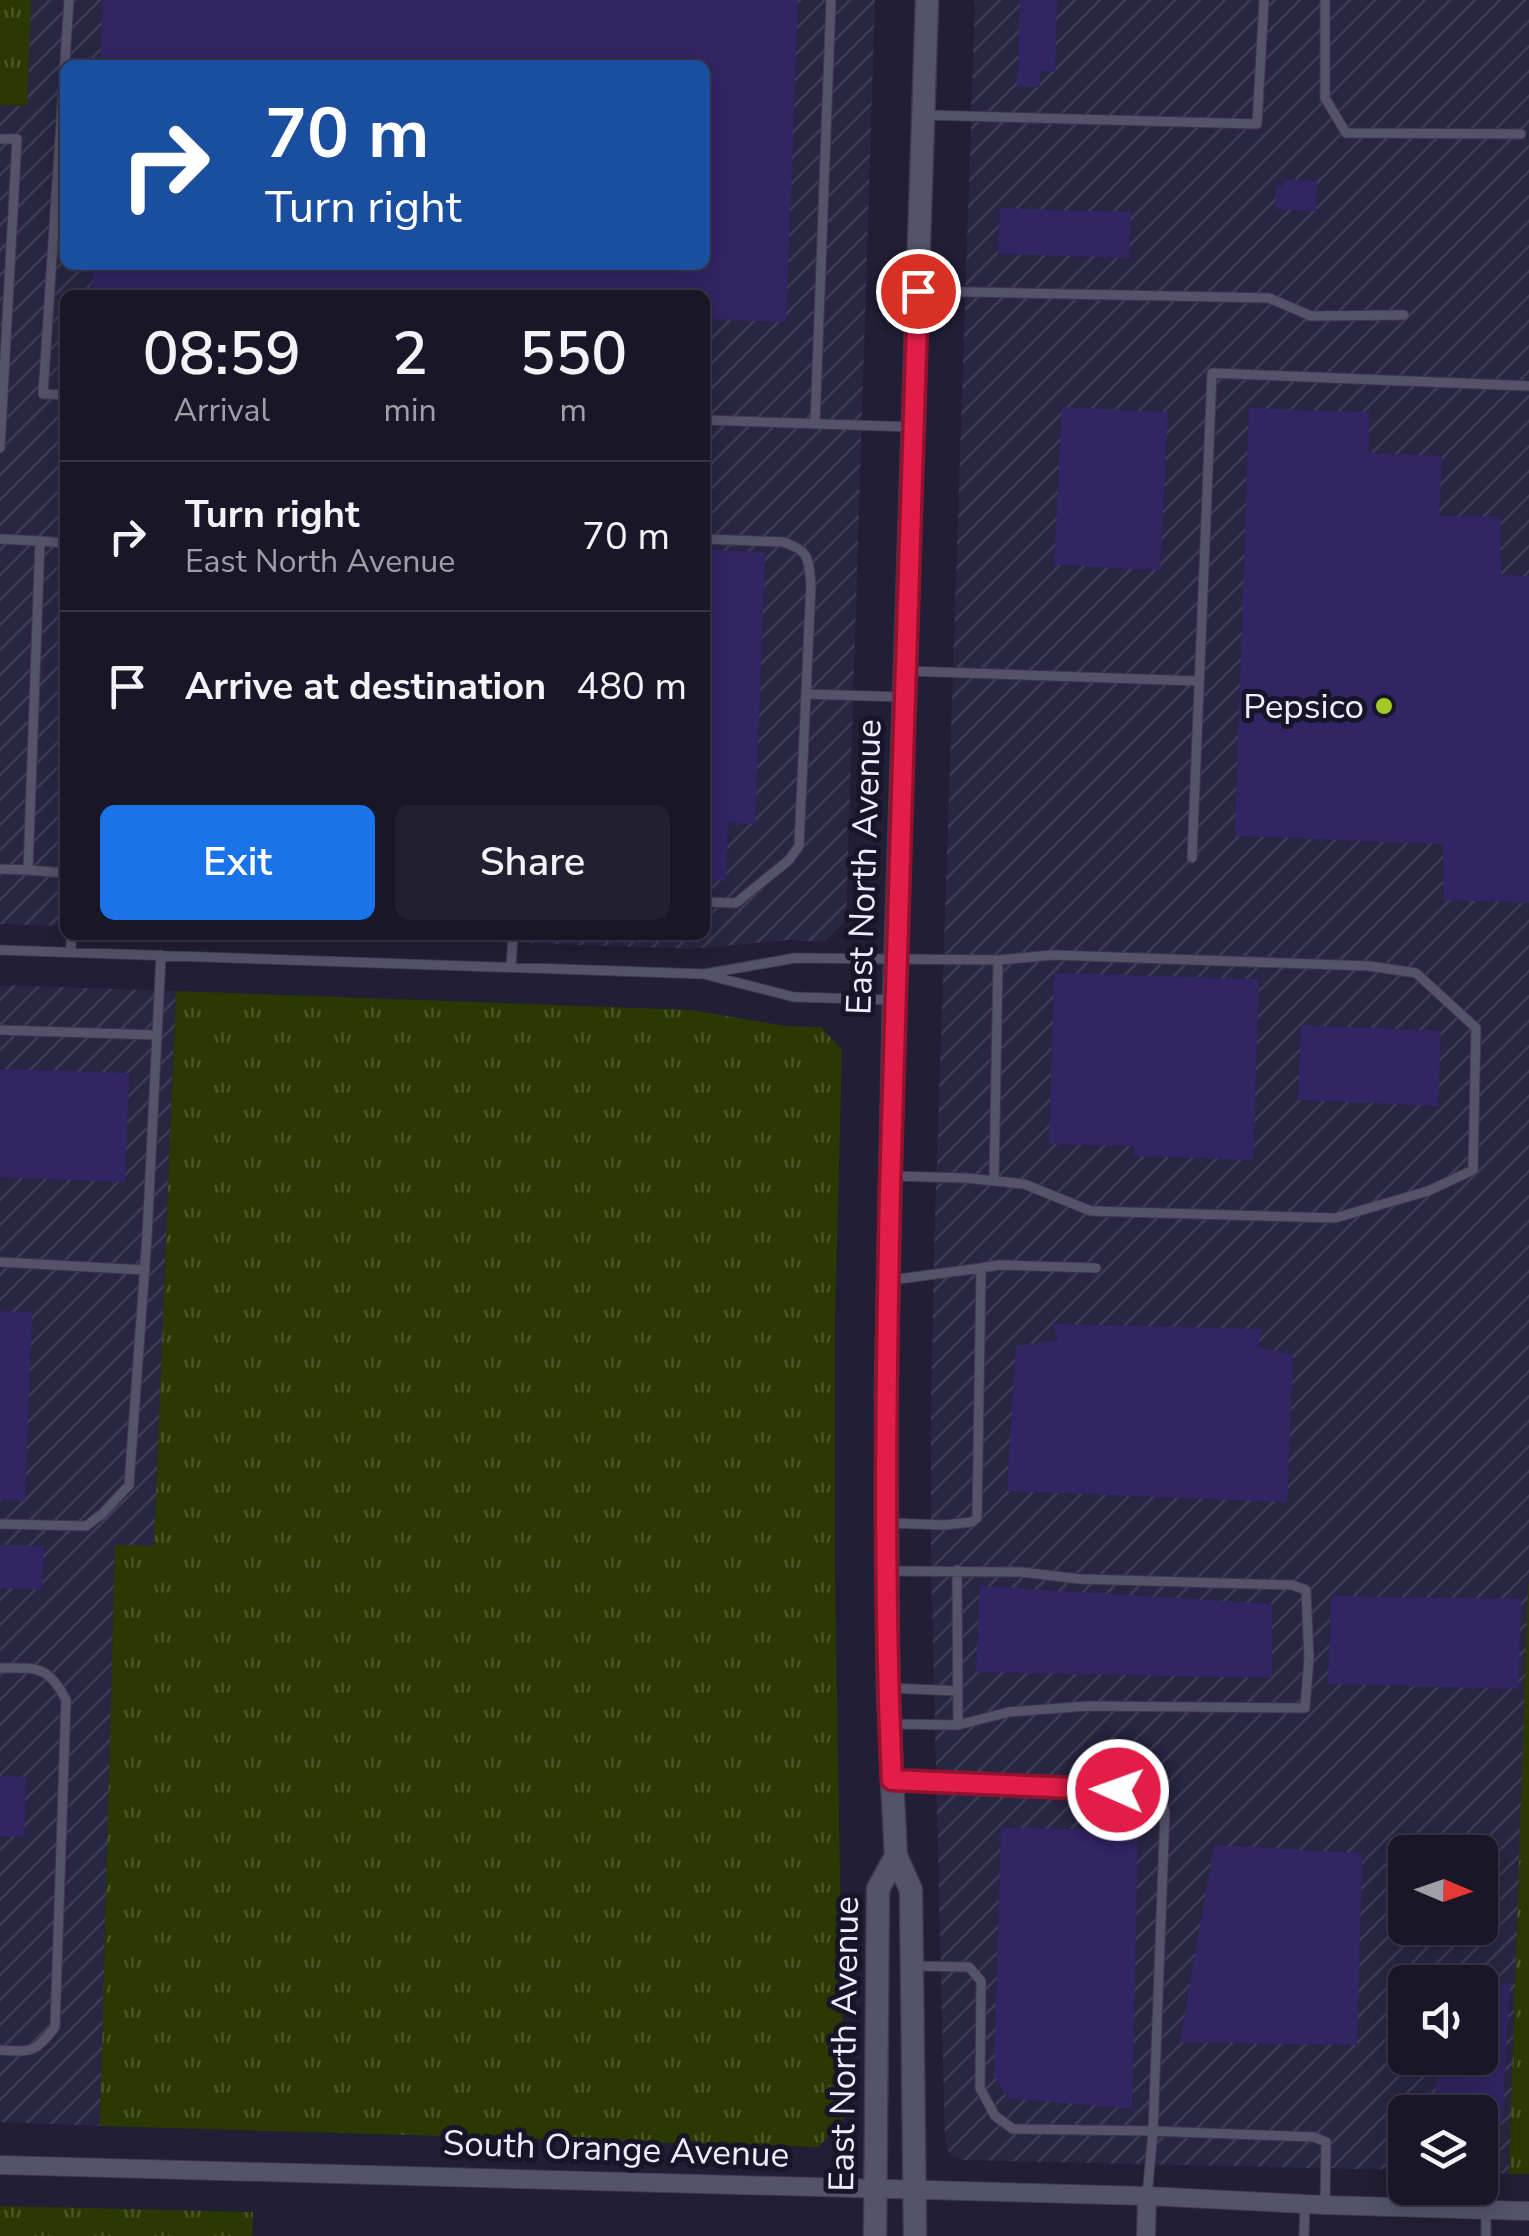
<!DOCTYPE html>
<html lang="en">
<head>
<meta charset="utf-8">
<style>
	:root { --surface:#191628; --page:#221f30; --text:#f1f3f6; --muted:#9f9fa8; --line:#373545; --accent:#1a73e8 }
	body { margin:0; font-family:"Nunito Sans",sans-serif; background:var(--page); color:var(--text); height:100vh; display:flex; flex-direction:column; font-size:38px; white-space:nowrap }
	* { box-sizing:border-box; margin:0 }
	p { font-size:32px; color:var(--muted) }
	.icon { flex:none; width:55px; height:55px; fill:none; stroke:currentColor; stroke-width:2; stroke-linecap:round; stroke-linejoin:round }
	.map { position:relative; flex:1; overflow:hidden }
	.sheet { position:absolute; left:60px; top:290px; width:650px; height:650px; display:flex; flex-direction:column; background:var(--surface); border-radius:15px; box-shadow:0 5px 25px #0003,0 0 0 2px var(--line) }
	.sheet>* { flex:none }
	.top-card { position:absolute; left:60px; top:60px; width:650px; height:210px; border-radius:15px; box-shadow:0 5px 25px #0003,0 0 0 2px var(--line); background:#1a4fa0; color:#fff; overflow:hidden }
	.needle { width:65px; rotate:92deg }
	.buttons { position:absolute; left:1388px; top:1835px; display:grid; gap:20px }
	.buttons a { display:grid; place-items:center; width:110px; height:110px; border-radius:15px; background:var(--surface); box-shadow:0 5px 25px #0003,0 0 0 2px var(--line); font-size:50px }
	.pin { position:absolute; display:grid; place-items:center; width:85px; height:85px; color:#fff; margin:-42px; border:5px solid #fff; border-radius:50%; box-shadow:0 2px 10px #0007 }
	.me { position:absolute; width:110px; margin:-55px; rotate:272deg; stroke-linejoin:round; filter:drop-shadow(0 0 8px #0008) }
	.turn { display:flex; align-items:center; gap:35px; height:210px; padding:0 40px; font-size:45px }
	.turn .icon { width:130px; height:130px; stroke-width:2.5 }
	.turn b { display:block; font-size:70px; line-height:85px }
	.eta { display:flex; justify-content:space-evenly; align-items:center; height:170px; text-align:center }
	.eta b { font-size:60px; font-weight:600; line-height:70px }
	.action { display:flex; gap:20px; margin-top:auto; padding:20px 40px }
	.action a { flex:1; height:115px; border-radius:15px; background:var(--accent); color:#fff; font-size:40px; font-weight:600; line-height:115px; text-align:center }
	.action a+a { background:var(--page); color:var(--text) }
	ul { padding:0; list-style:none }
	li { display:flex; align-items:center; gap:30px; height:150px; padding:0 40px; border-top:2px solid var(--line) }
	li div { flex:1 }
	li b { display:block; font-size:38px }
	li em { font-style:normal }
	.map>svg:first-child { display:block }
</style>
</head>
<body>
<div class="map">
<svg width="1529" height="2236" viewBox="0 0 1529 2236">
	<defs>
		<pattern id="industrial-furrows" width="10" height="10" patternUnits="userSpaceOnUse" patternTransform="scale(2.5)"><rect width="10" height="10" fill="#292643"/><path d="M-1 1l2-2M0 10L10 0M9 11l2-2" fill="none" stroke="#3e3b56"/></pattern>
		<pattern id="grass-tufts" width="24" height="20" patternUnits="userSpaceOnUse" patternTransform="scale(2.5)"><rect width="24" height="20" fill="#2b3802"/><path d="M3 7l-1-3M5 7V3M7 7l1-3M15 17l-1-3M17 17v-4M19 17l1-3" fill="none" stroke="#4a5528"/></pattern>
	</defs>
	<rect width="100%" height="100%" fill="#211e35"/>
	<path fill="url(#industrial-furrows)" fill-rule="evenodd" d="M31 0H875L846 921 824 942 788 940 693 949 302 935H705V295H65V926L0 924V105L27 106ZM65 65H705V265H65Z
		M975 0H1529V1584L1509 2174 1480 2172V2112H1405V2170L963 2160 950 2155 945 2143 931 1562V1406L934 1252ZM1405 1852H1480V1928H1405ZM1405 1982H1480V2058H1405Z
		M0 985 176 991 154 1546H115L100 2126 0 2122Z"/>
	<path fill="url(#grass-tufts)" d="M0 0H31L27 106 0 105Z
		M176 991 691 1010 785 1026 821 1027 842 1050 835 1319V1574L844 2121 818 2147 100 2126 115 1545 154 1546Z
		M1528 1584H1529V2174H1509Z
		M0 2206 253 2212 252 2236H0Z"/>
	<path fill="#322564" d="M103 0H798L786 322 705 319V295H92L93 265H705V65H100Z
		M1020 0H1057L1055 72 1040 71V87L1017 86Z
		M1284 179 1317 181 1316 211 1275 209 1276 186H1284Z
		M1000 208 1131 212 1129 258 998 254Z
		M1062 407 1168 412 1160 570 1054 565Z
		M1249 408 1369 412V453L1442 456 1439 516 1500 517 1501 575 1529 576V903L1444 900 1443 844 1235 836Z
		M705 550 765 552 755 824 728 823 726 881 705 880Z
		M1054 973 1259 979 1253 1160 1133 1156 1134 1146 1049 1144Z
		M1301 1025 1441 1031 1438 1106 1298 1100Z
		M0 1069 129 1073 125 1182 0 1177Z
		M0 1311 32 1312 25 1501 0 1500Z
		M1052 1324 1262 1329 1258 1347 1293 1355 1287 1502 1007 1491 1016 1346 1059 1340Z
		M0 1545 44 1546 42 1590 0 1588Z
		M980 1586 1272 1604V1678L976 1672Z
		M1331 1596 1521 1599 1518 1689 1328 1684Z
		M0 1776 26 1777 24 1837 0 1836Z
		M1001 1828 1138 1830 1132 2109 1008 2098 994 2076Z
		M1214 1845 1362 1853 1357 2045 1180 2042Z
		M1510 1983 1502 2122 1480 2121V2112H1436L1437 2058H1480V1986Z"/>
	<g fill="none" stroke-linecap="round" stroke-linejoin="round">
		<defs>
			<path id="service" d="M1325 0V98L1346 133 1521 134
				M926 115 1257 124 1264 0
				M0 139H17L0 448
				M921 291 1269 298 1311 316 1404 315
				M65 395 43 394 69 0
				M705 420 912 427
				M815 424 831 0
				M0 539 40 541 28 870 0 869
				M705 539 783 542C810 551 808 558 811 584L799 846 789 860 736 903 705 902
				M40 541 65 543
				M908 671 1198 681
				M806 694 902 697
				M1192 858 1212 373 1529 386
				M28 870 65 873
				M0 950 704 974 795 958 998 960 1053 955 1369 966 1416 973 1476 1028 1473 1170 1428 1191 1335 1218 1091 1211 1024 1184 966 1178 892 1176
				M71 952V935
				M511 967 513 935
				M707 975 794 997 894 1000
				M0 1030 156 1035
				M994 1181 998 960
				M0 1262 145 1270
				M981 1268 999 1265 1096 1268
				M891 1523 945 1525 972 1522 977 1518 981 1268 891 1280
				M0 1524 86 1526 103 1513 129 1485 147 1236 161 955
				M957 1570 958 1725
				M887 1571 1021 1572 1080 1579 1292 1585 1306 1590 1309 1658 1305 1708 1087 1706 1009 1712 958 1725 892 1724
				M0 1668C37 1668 48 1665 66 1700L55 2027C35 2053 32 2052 0 2050
				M890 1688 958 1691
				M894 1780 1154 1792 1165 1811 1153 2131 1147 2196
				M915 1966 969 1967 981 1981 980 2088 995 2116 1013 2129 1153 2131 1314 2137 1326 2142 1325 2205
				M1304 2236 1305 2204
				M1486 2236V2209"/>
			<path id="minor" d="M0 2165 1147 2196 1325 2205 1529 2211
				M1146 2236 1147 2196"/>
			<path id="tertiary" d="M875 2236 878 1889 896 1856
				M915 2236 911 1890 896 1856 892 1780 888 1688 886 1392 894 1000 927 0"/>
		</defs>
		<use href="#service" stroke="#3d3a4c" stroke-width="11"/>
		<use href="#minor" stroke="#3d3a4c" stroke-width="20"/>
		<use href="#tertiary" stroke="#3d3a4c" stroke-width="25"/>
		<use href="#service" stroke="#55536c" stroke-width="9"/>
		<use href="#minor" stroke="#55536c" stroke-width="18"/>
		<use href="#tertiary" stroke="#55536c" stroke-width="22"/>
	</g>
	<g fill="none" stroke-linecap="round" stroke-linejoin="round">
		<defs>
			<path id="route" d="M918 291C910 591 897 890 890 1190 886 1387 883 1584 892 1780L1118 1790"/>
		</defs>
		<use href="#route" stroke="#92132f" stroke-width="25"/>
		<use href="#route" stroke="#e11d48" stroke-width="18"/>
	</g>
	<circle fill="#a3c927" stroke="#18152a" stroke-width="4" cx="1384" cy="706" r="10"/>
	<g text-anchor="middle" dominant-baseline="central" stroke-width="10" stroke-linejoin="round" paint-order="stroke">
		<g font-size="35" fill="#ededfc" stroke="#18152a" text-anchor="end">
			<text x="1364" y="706">Pepsico</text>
		</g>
		<g font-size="35" fill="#ededfc" stroke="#18152a">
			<text transform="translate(864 867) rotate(-88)">East North Avenue</text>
			<text transform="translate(844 2044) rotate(-89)">East North Avenue</text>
			<text transform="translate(616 2149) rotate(2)">South Orange Avenue</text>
		</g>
	</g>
</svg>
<div class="buttons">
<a><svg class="needle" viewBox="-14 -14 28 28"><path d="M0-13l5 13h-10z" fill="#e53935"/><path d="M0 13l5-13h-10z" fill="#9f9fa8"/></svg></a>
<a><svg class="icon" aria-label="sound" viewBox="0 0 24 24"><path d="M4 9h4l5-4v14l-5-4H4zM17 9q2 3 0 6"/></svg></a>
<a><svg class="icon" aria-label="layers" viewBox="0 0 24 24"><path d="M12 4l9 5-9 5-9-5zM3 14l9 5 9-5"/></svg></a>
</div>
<div class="pin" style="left:918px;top:291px;background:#d93025"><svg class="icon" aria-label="arrive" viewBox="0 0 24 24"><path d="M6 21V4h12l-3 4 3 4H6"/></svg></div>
<svg class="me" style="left:1118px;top:1790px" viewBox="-20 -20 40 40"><circle r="17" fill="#e11d48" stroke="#fff" stroke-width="3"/><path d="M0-11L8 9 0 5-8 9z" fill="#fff"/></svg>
<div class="top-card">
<div class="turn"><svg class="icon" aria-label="right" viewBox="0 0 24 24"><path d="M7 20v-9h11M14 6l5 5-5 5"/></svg><div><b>70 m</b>Turn right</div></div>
</div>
<section class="sheet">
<div class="eta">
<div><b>08:59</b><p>Arrival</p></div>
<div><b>2</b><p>min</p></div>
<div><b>550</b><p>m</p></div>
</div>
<ul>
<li><svg class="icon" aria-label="right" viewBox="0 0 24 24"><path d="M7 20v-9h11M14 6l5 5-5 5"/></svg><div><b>Turn right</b><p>East North Avenue</p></div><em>70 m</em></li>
<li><svg class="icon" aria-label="arrive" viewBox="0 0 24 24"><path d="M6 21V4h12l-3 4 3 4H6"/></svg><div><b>Arrive at destination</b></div><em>480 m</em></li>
</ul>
<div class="action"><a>Exit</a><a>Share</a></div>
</section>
</div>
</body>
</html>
